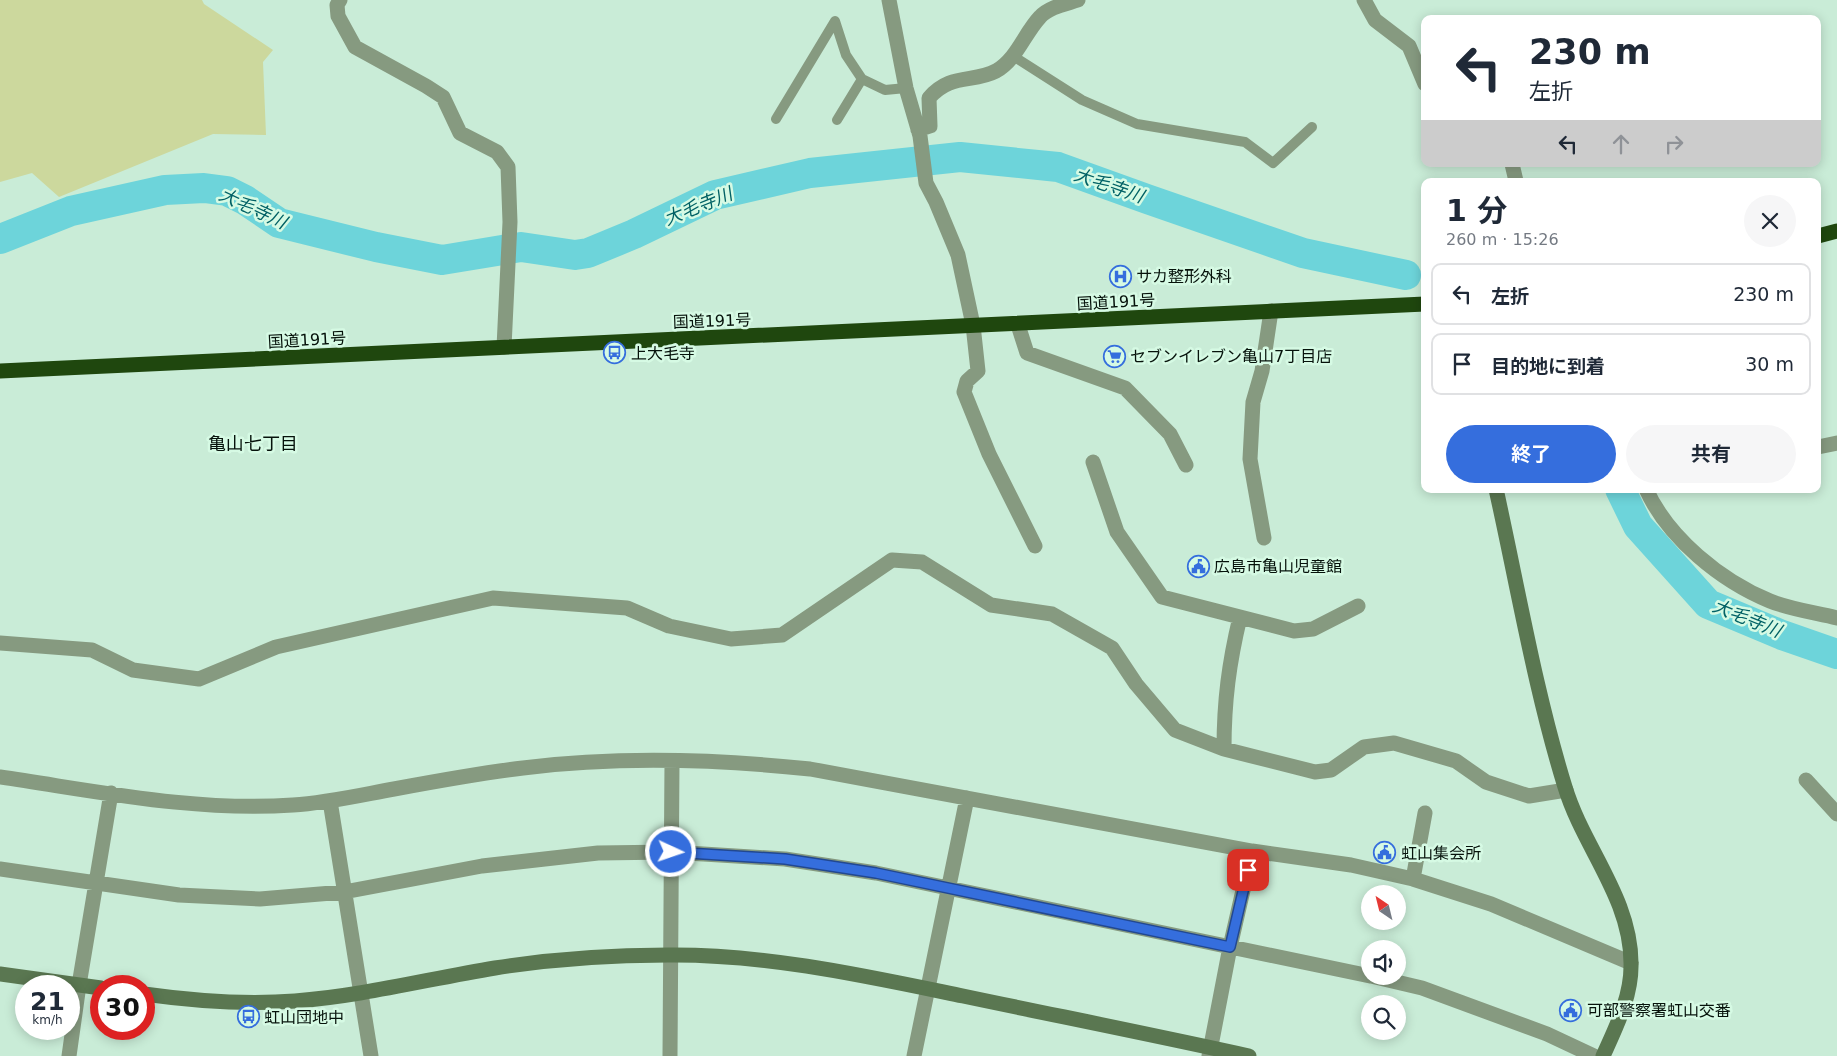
<!DOCTYPE html>
<html lang="ja">
<head>
<meta charset="utf-8">
<style>
	:root { --surface:#fff; --page:#f6f6f7; --text:#1f2937; --muted:#747a83; --line:#e0e1e3; --accent:#356edd }
	body { margin:0; font-family:"DejaVu Sans","Noto Sans JP",sans-serif; background:var(--page); color:var(--text); height:100vh; display:flex; flex-direction:column; font-size:19px; white-space:nowrap }
	* { box-sizing:border-box; margin:0 }
	p { font-size:16px; color:var(--muted) }
	.icon { flex:none; width:28px; height:28px; fill:none; stroke:currentColor; stroke-width:2; stroke-linecap:round; stroke-linejoin:round }
	.map { position:relative; flex:1; overflow:hidden }
	.sheet { position:absolute; left:1421px; top:178px; width:400px; height:315px; display:flex; flex-direction:column; background:var(--surface); border-radius:10px; box-shadow:0 2px 12px #0003 }
	.sheet>* { flex:none }
	.banner { position:absolute; left:1421px; top:15px; width:400px; height:152px; border-radius:10px; box-shadow:0 2px 12px #0003; background:#fff; color:var(--text); overflow:hidden }
	.needle { width:32px; rotate:325deg }
	.fabs { position:absolute; left:1361px; top:885px; display:grid; gap:10px }
	.fabs a { display:grid; place-items:center; width:45px; height:45px; border-radius:50%; background:var(--surface); box-shadow:0 2px 12px #0003; font-size:25px }
	.speed { position:absolute; left:15px; top:975px; display:flex; gap:10px; font-size:25px; font-weight:700; text-align:center }
	.speed>* { display:grid; place-content:center; width:65px; height:65px; border-radius:50%; background:var(--surface); box-shadow:0 2px 12px #0003; line-height:1 }
	.speed small { font-size:12px; font-weight:400 }
	.speed .limit { border:8px solid #d22; background:#fff; color:#111 }
	.pin { position:absolute; display:grid; place-items:center; width:42px; height:42px; color:#fff; margin:-21px; border-radius:10px; box-shadow:0 2px 8px #0006 }
	.me { position:absolute; width:55px; margin:-28px; rotate:93deg; stroke-linejoin:round; filter:drop-shadow(0 0 4px #0008) }
	.turn { display:flex; align-items:center; gap:18px; height:105px; padding:0 25px; font-size:22px }
	.turn .icon { width:65px; height:65px; stroke-width:2.5 }
	.turn b { display:block; font-size:35px; line-height:42px }
	.lanes { display:flex; align-items:center; height:48px; padding:0 25px; background:#0003; justify-content:center; gap:25px; direction:ltr }
	.lanes .off { opacity:.35 }
	.round { display:grid; place-items:center; flex:none; width:52px; height:52px; border-radius:26px; background:var(--page) }
	.head { display:flex; align-items:center; justify-content:space-between; height:85px; padding:0 25px }
	h1 { font-size:30px; font-weight:700; line-height:38px }
	.primary-button { display:flex; gap:10px; margin-top:auto; padding:10px 25px }
	.primary-button a { flex:1; height:58px; border-radius:30px; background:var(--accent); color:#fff; font-size:20px; font-weight:700; line-height:58px; text-align:center }
	.primary-button a+a { background:var(--page); color:var(--text) }
	ul { padding:0; list-style:none }
	li { display:flex; align-items:center; gap:15px; height:62px; margin:0 10px 8px; padding:0 15px; border:2px solid var(--line); border-radius:10px }
	li div { flex:1 }
	li b { display:block; font-size:19px }
	li em { font-style:normal }
	.map>svg:first-child { display:block }
</style>
</head>
<body>
<div class="map">
<svg width="1837" height="1056" viewBox="0 0 1837 1056">
	<rect width="100%" height="100%" fill="#c9ecd7"/>
	<path fill="#ccd89d" d="M0 0H202L204 4 273 50 263 62 266 135 213 134 59 197 32 173 0 182Z"/>
	<g fill="none" stroke-linecap="round" stroke-linejoin="round">
		<path stroke="#6dd4da" stroke-width="30" d="M0 239 71 211 165 190 204 188 227 191 245 200 279 223 376 247 442 260 521 247 575 255 588 253 634 234 715 195 810 173 960 157 1058 167 1147 199 1303 253 1406 275
			M1620 489 1638 526 1708 604 1782 635 1837 654"/>
		<path stroke="#869a80" stroke-width="10" d="M1013 56 1082 100 1137 124 1245 142 1273 163 1312 127
			M776 119 835 21 846 55 862 79 885 90 906 88
			M837 120 862 79"/>
		<path stroke="#869a80" stroke-width="15" d="M340 0 337 5 338 16 355 47 426 86 443 97 460 133 497 152 508 167 510 222 504 347
			M889 0 906 88 920 136 926 183 936 202 958 255 973 325 978 371 967 381 964 392 989 454 1035 546
			M1364 0 1375 20 1409 46 1425 84
			M918 130 930 126 929 98C950 73 973 83 996 71 1017 59 1024 34 1040 17 1049 7 1066 4 1078 0
			M1512 164 1516 181
			M1018 325 1027 353 1125 388 1170 434 1186 465
			M1818 447 1837 443
			M1093 462 1117 532 1162 597 1294 631 1313 629 1358 606
			M1646 489C1668 538 1721 581 1770 601 1789 609 1817 613 1837 618
			M1264 538 1250 459 1253 402 1262 371 1271 311
			M0 643 92 650 133 670 199 679 276 647 493 598 627 608 669 626 731 639 782 635 892 560 922 562 991 605 1052 614 1112 648 1136 684 1175 730 1224 749 1315 772 1331 770 1364 747 1394 743 1456 761 1486 782 1529 796 1566 790
			M1224 749C1224 701 1229 663 1240 617
			M0 777C97 791 195 812 293 805 327 803 361 795 394 789 437 781 480 773 523 768 619 756 714 759 810 769L1252 851 1351 865 1413 879 1491 904 1631 963
			M1806 780 1837 814
			M330 801 371 1056
			M0 869 179 895 260 899 344 892 482 866 598 853 671 852 785 859 876 873 1370 976
			M1413 879 1425 813
			M1371 976 1422 988 1547 1034 1594 1056
			M69 1056 79 985 111 793
			M670 1056 672 761
			M914 1056 967 798
			M1209 1056 1230 947 1252 851"/>
		<path stroke="#5a7751" stroke-width="15" d="M1496 489C1518 588 1535 690 1565 787 1583 847 1631 898 1631 963 1632 996 1616 1027 1603 1056
			M0 974 101 988
			M144 994C194 1001 244 1005 295 1001 362 996 428 979 495 968 552 959 610 955 668 955 767 954 866 976 963 996 1058 1016 1154 1035 1249 1056"/>
		<path stroke="#1f470e" stroke-width="15" d="M1818 236 1837 231
			M0 371C475 350 950 327 1425 304"/>
	</g>
	<g fill="none" stroke-linecap="round" stroke-linejoin="round">
		<defs>
			<path id="route" d="M671 852 785 859 876 873 1230 947 1248 870"/>
		</defs>
		<use href="#route" stroke="#224890" stroke-width="12"/>
		<use href="#route" stroke="#356edd" stroke-width="9"/>
	</g>
	<defs>
		<symbol id="hospital-ring" viewBox="-11 -11 22 22"><circle r="9.5" fill="#d6fae4" stroke="#356edd" stroke-width="1.5"/><path d="M-5-5h3v3.5h4V-5h3V5h-3V1.5h-4V5h-3Z" fill="#356edd"/></symbol>
		<symbol id="bus-ring" viewBox="-11 -11 22 22"><circle r="9.5" fill="#d6fae4" stroke="#356edd" stroke-width="1.5"/><path d="M-5-6H5V4H4V6H2V4H-2V6H-4V4H-5ZM-3.5-4V0h7V-4ZM-3.5 1.2v1.5H-2V1.2ZM2 1.2v1.5H3.5V1.2Z" fill="#356edd"/></symbol>
		<symbol id="supermarket-ring" viewBox="-11 -11 22 22"><circle r="9.5" fill="#d6fae4" stroke="#356edd" stroke-width="1.5"/><path d="M-6-5.5h2.5l.6 2H6L4.5 2H-2.5L-4.4-4H-6ZM-1.5 3.2a1.3 1.3 0 1 0 .1 0ZM3 3.2a1.3 1.3 0 1 0 .1 0Z" fill="#356edd"/></symbol>
		<symbol id="civic-ring" viewBox="-11 -11 22 22"><circle r="9.5" fill="#d6fae4" stroke="#356edd" stroke-width="1.5"/><path d="M-.6-6.5H3V-4.5H.6V-3L4-1V1h2V6H-6V1h2V-1L-.6-3ZM-1.2 2.5V6h2.4V2.5Z" fill="#356edd"/></symbol>
	</defs>
	<g fill-rule="evenodd">
		<use href="#hospital-ring" x="1108" y="264" width="25" height="25"/>
		<use href="#bus-ring" x="602" y="340" width="25" height="25"/>
		<use href="#supermarket-ring" x="1102" y="344" width="25" height="25"/>
		<use href="#civic-ring" x="1186" y="554" width="25" height="25"/>
		<use href="#civic-ring" x="1372" y="840" width="25" height="25"/>
		<use href="#civic-ring" x="1558" y="998" width="25" height="25"/>
		<use href="#bus-ring" x="236" y="1004" width="25" height="25"/>
	</g>
	<g text-anchor="middle" dominant-baseline="central" stroke-width="5" stroke-linejoin="round" paint-order="stroke">
		<g font-size="16" fill="#06120b" stroke="#d6fae4" text-anchor="start">
			<text x="1136" y="276">サカ整形外科</text>
			<text x="631" y="353">上大毛寺</text>
			<text x="1130" y="356">セブンイレブン亀山7丁目店</text>
			<text x="1214" y="566">広島市亀山児童館</text>
			<text x="1401" y="853">虹山集会所</text>
			<text x="1587" y="1010">可部警察署虹山交番</text>
			<text x="264" y="1017">虹山団地中</text>
		</g>
		<g font-size="16" fill="#06120b" stroke="#d6fae4">
			<text transform="translate(1116 302) rotate(-3)">国道191号</text>
			<text transform="translate(712 321) rotate(-2)">国道191号</text>
			<text transform="translate(307 340) rotate(-3)">国道191号</text>
		</g>
		<g font-size="18" font-style="italic" fill="#016165" stroke="#d6fae4">
			<text transform="translate(1109 185) rotate(19)">大毛寺川</text>
			<text transform="translate(698 206) rotate(-22)">大毛寺川</text>
			<text transform="translate(253 208) rotate(25)">大毛寺川</text>
			<text transform="translate(1747 618) rotate(22)">大毛寺川</text>
		</g>
		<g font-size="18" fill="#06120b" stroke="#d6fae4">
			<text x="253" y="443">亀山七丁目</text>
		</g>
	</g>
</svg>
<div class="fabs">
<a><svg class="needle" viewBox="-14 -14 28 28"><path d="M0-13l5 13h-10z" fill="#e53935"/><path d="M0 13l5-13h-10z" fill="#747a83"/></svg></a>
<a><svg class="icon" aria-label="sound" viewBox="0 0 24 24"><path d="M4 9h4l5-4v14l-5-4H4zM17 9q2 3 0 6"/></svg></a>
<a><svg class="icon" aria-label="search" viewBox="0 0 24 24"><circle cx="10" cy="10" r="6"/><path d="M15 15l6 6"/></svg></a>
</div>
<div class="speed"><div>21<small>km/h</small></div><div class="limit">30</div></div>
<div class="pin" style="left:1248px;top:870px;background:#d93025"><svg class="icon" aria-label="arrive" viewBox="0 0 24 24"><path d="M6 21V4h12l-3 4 3 4H6"/></svg></div>
<svg class="me" style="left:671px;top:852px" viewBox="-20 -20 40 40"><circle r="17" fill="#356edd" stroke="#fff" stroke-width="3"/><path d="M0-11L8 9 0 5-8 9z" fill="#fff"/></svg>
<div class="banner">
<div class="turn"><svg class="icon" aria-label="left" viewBox="0 0 24 24"><path d="M17 20v-9H6M10 6l-5 5 5 5"/></svg><div><b>230 m</b>左折</div></div>
<div class="lanes"><svg class="icon" aria-label="left" viewBox="0 0 24 24"><path d="M17 20v-9H6M10 6l-5 5 5 5"/></svg><svg class="icon off" aria-label="ahead" viewBox="0 0 24 24"><path d="M12 20V5M6 11l6-6 6 6"/></svg><svg class="icon off" aria-label="right" viewBox="0 0 24 24"><path d="M7 20v-9h11M14 6l5 5-5 5"/></svg></div>
</div>
<section class="sheet">
<div class="head"><div><h1>1 分</h1><p>260 m · 15:26</p></div><a class="round"><svg class="icon" aria-label="close" viewBox="0 0 24 24"><path d="M6 6l12 12M18 6L6 18"/></svg></a></div>
<ul>
<li><svg class="icon" aria-label="left" viewBox="0 0 24 24"><path d="M17 20v-9H6M10 6l-5 5 5 5"/></svg><div><b>左折</b></div><em>230 m</em></li>
<li><svg class="icon" aria-label="arrive" viewBox="0 0 24 24"><path d="M6 21V4h12l-3 4 3 4H6"/></svg><div><b>目的地に到着</b></div><em>30 m</em></li>
</ul>
<div class="primary-button"><a>終了</a><a>共有</a></div>
</section>
</div>
</body>
</html>
